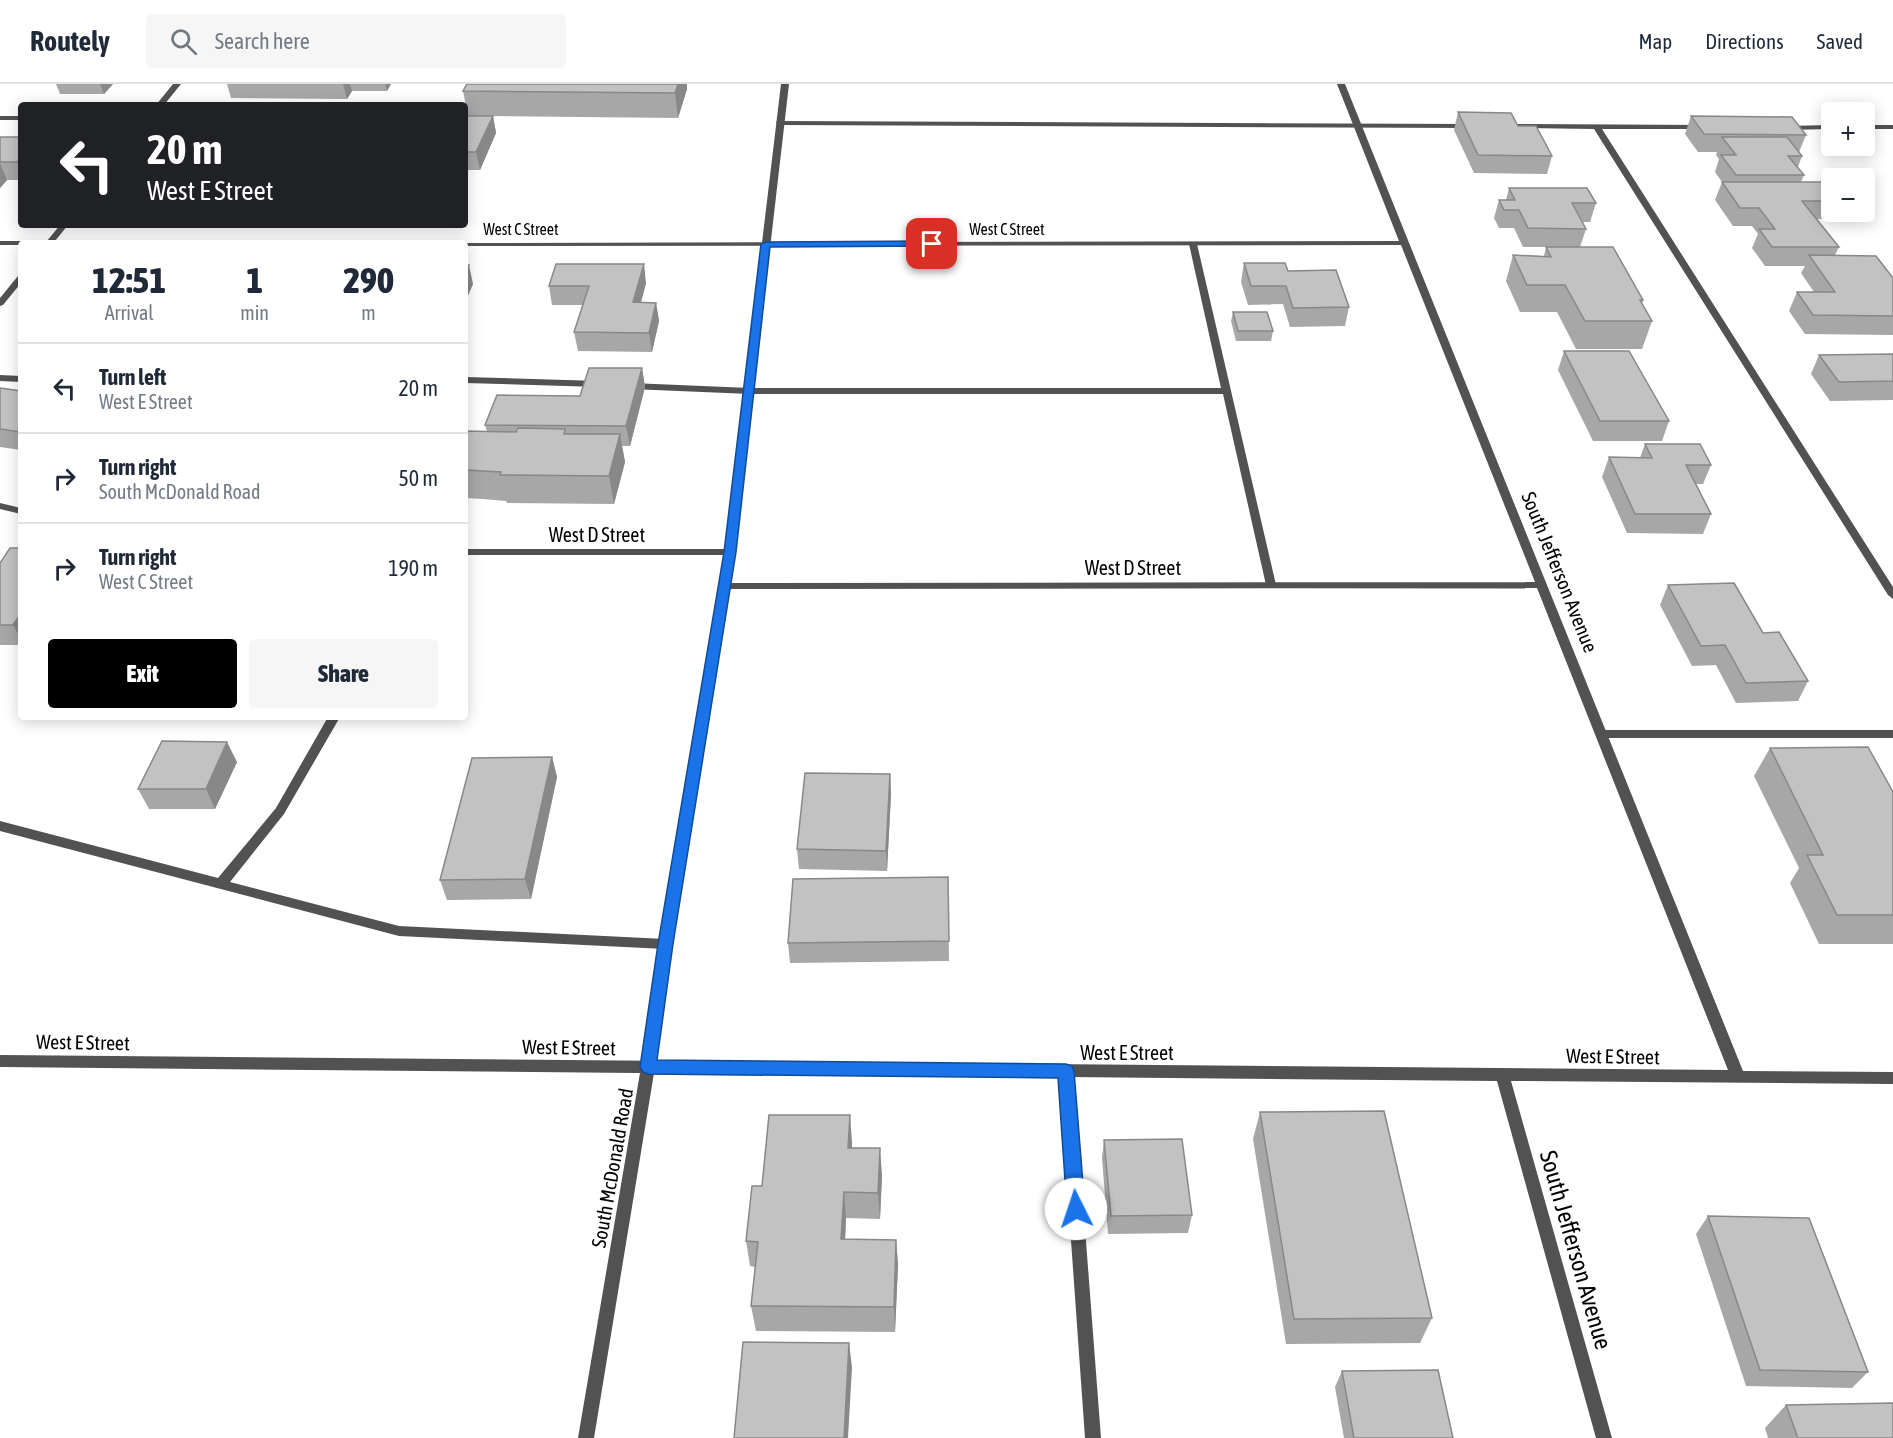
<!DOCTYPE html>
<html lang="en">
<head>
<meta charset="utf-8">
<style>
	:root { --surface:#fff; --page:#f6f6f7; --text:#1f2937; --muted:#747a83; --line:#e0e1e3; --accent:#000 }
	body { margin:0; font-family:"Asap Condensed",sans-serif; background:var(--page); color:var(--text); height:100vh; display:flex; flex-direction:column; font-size:22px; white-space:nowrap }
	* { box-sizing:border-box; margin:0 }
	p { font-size:20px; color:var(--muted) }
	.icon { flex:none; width:33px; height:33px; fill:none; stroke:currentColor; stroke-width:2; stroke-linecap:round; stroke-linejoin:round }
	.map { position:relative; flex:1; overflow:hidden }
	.details { position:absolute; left:18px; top:156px; width:450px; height:480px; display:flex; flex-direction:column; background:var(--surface); border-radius:6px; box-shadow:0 3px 15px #0003 }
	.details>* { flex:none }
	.guide { position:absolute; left:18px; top:18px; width:450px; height:126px; border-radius:6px; box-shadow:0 3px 15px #0003; background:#202124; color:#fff; overflow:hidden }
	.buttons { position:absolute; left:1821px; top:18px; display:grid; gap:12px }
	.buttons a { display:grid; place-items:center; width:54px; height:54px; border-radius:6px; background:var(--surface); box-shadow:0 3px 15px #0003; font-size:30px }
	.pin { position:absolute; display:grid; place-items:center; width:51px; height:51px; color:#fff; margin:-26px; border-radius:12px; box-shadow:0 3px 9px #0006 }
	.me { position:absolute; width:66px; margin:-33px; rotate:356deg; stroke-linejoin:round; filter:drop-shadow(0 0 4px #0008) }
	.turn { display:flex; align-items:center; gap:21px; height:126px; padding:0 30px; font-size:27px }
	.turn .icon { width:78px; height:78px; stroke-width:2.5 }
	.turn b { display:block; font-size:42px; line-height:51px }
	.eta { display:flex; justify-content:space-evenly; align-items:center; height:102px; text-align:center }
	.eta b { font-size:36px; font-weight:800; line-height:42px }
	.primary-button { display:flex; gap:12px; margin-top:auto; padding:12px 30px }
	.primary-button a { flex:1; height:69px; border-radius:6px; background:var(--accent); color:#fff; font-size:24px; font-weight:800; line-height:69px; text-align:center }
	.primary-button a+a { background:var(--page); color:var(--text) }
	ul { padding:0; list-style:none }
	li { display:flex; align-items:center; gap:18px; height:90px; padding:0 30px; border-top:2px solid var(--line) }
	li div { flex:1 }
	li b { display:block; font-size:22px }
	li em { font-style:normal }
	header { display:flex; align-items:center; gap:36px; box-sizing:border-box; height:84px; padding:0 30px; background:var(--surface); border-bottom:2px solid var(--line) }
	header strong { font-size:28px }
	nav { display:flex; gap:33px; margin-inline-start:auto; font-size:21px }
	.search { width:420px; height:54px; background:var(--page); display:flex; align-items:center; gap:15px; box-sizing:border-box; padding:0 21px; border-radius:6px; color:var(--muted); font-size:22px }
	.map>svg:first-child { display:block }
</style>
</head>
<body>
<header>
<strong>Routely</strong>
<div class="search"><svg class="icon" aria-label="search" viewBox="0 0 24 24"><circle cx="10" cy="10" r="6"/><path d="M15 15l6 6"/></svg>Search here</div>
<nav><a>Map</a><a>Directions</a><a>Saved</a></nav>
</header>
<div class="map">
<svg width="1893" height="1354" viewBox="0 0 1893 1354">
	<rect width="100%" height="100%" fill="#fff"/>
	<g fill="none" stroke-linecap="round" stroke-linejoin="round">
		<path fill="#525252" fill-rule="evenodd" d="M0 32H21V36H0Z
			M777 37 1470 40 1474 42 1470 44 780 41 776 39Z
			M1518 40 1707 41 1708 43 1704 45H1602L1893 503V515L1888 511 1594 45 1521 44 1517 42Z
			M1832 41V45L1785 46 1781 44 1785 42Z
			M1864 41H1893V45H1864Z
			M1190 158 1197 160 1276 501 1271 504 1266 501 1223 310H750L631 305 626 302 631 299 750 304H1221L1189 160Z
			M0 291 21 292V298L0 297Z
			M465 293 599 297 604 300 599 303 465 299Z
			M328 633H340L284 730 230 798 399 842 665 855 670 856 672 860 670 864 665 865 399 852 0 747V737L218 794 276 724Z
			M1602 646H1893V654H1602L1596 650Z
			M1066 981 1071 983 1073 987 1101 1354H1085L1059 987 1061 983Z"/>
		<path fill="#525252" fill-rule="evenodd" d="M173 0H181L164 21H156Z
			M1337 0H1345L1743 987 1893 988V1000L1511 997 1612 1354H1596L1497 997 0 983V971L1728 986 1537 504 724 505 719 502 724 499 1535 498 1401 161 465 162V159H462L1399 157Z
			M60 141H68L55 157 58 159H21V161H0V157H47Z
			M21 191V199L3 221 0 222V214L18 192Z
			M0 419 21 424V430L0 425Z
			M465 465H730L735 468 730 471H465Z"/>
		<path fill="#525252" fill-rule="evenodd" d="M781 0H789L735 468 672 860 655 983 594 1354H578L641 983 658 860 725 468Z"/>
	</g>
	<path fill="#a7a7a7" d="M56 0H113L104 10H60Z
		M227 0H391L387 7H352L347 15 231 14Z
		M687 5 678 34 493 32 496 49 480 86H465V32H468L463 7Z
		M1458 28 1518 42 1552 72 1547 90 1474 89 1454 46Z
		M1691 32 1806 51 1799 68 1802 72 1798 83 1804 91 1801 98 1832 111V128L1829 135H1817L1839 163 1835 171 1893 194V251L1805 250 1789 227 1797 208H1814L1801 189 1805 182H1765L1752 164 1758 150 1752 142H1733L1715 116 1722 98 1715 88 1719 75 1716 71 1717 68H1698L1685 50Z
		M0 53H21V96H7L0 104Z
		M1509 104 1596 119 1590 138H1582L1586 145 1580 163H1523L1514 144H1499L1494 134 1499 116H1506Z
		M1546 163 1643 216 1642 220 1652 237 1642 265H1576L1557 228H1520L1506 197 1513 171 1544 172Z
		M1244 179 1349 223 1345 242 1290 243 1283 220 1248 221 1241 198Z
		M646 199 641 218 656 219 659 237 652 268 578 267 574 248 583 221H552L549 202Z
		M1233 228 1273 247 1271 257H1236L1231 237Z
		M1564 267 1669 337 1662 357H1593L1558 286Z
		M1893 270V316L1830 317 1811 290 1819 271Z
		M642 284 645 303 630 362H622L625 378 614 420 507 419 506 417 483 415 465 414V347H487L485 341 580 312Z
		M0 304 21 307V366L0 363Z
		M1645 360 1711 381 1703 400H1696L1711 430 1703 450 1627 449 1602 393 1609 373 1640 374Z
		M21 464V561H0V479Z
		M1668 501 1763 549 1808 597 1798 617 1736 619 1716 581 1692 582 1660 521Z
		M1770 664 1893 708V860H1819L1790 799 1799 784 1754 692Z
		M552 673 557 693 531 815 447 816 440 796Z
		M237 678 215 725H149L138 705Z
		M890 690 891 710 887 787 799 785 797 765Z
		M948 793 949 877 790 879 788 859Z
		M1260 1028 1432 1234 1420 1259 1286 1260 1253 1055Z
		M1104 1056 1192 1131 1188 1149 1108 1150 1102 1074Z
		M852 1058V1064L882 1091 880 1135 846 1134 845 1155 896 1156 898 1181 895 1248 756 1247 751 1222 755 1183 750 1182 746 1157 762 1102Z
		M1708 1132 1868 1288 1852 1304 1746 1302 1696 1150Z
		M1342 1287 1453 1354H1344L1335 1303Z
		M1786 1321 1893 1354H1768L1765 1344Z"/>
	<path fill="#888" d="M100 0H113L104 10Z
		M343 0H350L352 7 347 15Z
		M385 0H391L387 7Z
		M678 0H687V5L678 34 675 9Z
		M493 32 496 49 480 86 476 68Z
		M21 74V87L17 78Z
		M0 79 7 96 0 104Z
		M644 180 646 199 636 237 633 218Z
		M469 181 473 200 465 219V190Z
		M656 219 659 237 652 268 649 249Z
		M642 284 645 303 630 362 626 342Z
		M620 350 625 378 614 420 609 392Z
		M21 529V555L13 541Z
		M227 658 237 678 215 725 206 705Z
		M552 673 557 693 531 815 525 795Z
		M890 690 891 710 887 787 886 767Z
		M850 1031 852 1058 850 1091 848 1064Z
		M880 1064 882 1091 880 1135 878 1109Z
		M844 1108 846 1134 844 1180 841 1155Z
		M896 1156 898 1181 895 1248 894 1223Z
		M849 1259 852 1283 848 1354H844Z"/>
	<path fill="#c2c2c2" stroke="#888" stroke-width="1.5" d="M467 0H678L675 9 463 7Z
		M1458 28 1511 29 1518 42H1536L1552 72 1478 71Z
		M465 32H493L476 68H465Z
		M1691 32 1792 33 1806 51 1704 50Z
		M0 53H21V74L17 78H0Z
		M1722 53H1787L1802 72H1788L1804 91H1736L1721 71H1736Z
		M1722 98H1821L1832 111V117H1802L1839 163H1772L1759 145H1775L1759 124H1740Z
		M1509 104H1587L1596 119H1572L1586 145 1528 144 1519 126H1504L1499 116H1515Z
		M1546 163H1613L1643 216H1640L1652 237H1585L1565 201H1527L1513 171 1551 173Z
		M1809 171 1876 172 1893 194V232L1813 231 1797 208H1835Z
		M1244 179H1285L1288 187 1336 186 1349 223 1293 224 1286 202H1251Z
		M556 180H644L633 218 656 219 649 249 574 248 589 202H549Z
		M465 181H469L465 190Z
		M1233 228H1267L1273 247H1238Z
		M1564 267H1629L1669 337H1600Z
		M1893 270V297L1839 298 1819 271Z
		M589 284H642L626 342 485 341 497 311 580 312Z
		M0 304 21 307V348L0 345Z
		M518 344 565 345 564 350H620L609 392 500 391 501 388 465 386V347L516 348Z
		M1645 360H1700L1711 381H1686L1711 430H1635L1609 373 1652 374Z
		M10 464H21V529L13 541H0V479Z
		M1734 499 1763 549 1779 548 1808 597 1746 599 1725 561 1701 562 1668 501Z
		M162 657 227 658 206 705H138Z
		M1868 663 1893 708V831H1837L1807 771H1823L1770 664Z
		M552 673 525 795 440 796 472 674Z
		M805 689 890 690 886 767 797 765Z
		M948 793 949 857 788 859 793 795Z
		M1384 1027 1432 1234 1294 1235 1260 1028Z
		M769 1031H850L848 1064H880L878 1109 844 1108 841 1155 896 1156 894 1223 751 1222 758 1158 746 1157 752 1102H762Z
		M1182 1055 1192 1131 1111 1132 1104 1056Z
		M1708 1132 1809 1134 1868 1288 1760 1286Z
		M743 1258 849 1259 844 1354H734Z
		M1438 1286 1453 1354H1354L1342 1287Z
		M1893 1319V1354H1798L1786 1321Z"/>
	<path fill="#1a73e8" stroke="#114b97" stroke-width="1.5" d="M932 157 937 160 935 162 770 163 736 468 673 860 657 976 1066 980 1072 982 1074 987 1085 1125 1082 1130 1076 1133 1070 1130 1067 1125 1058 994 648 990 643 988 640 983 658 860 724 468 761 160 766 158Z"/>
	<g text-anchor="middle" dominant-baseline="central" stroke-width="5" stroke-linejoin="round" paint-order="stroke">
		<g font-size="16" fill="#000" stroke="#fff">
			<text x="521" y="145">West C Street</text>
			<text x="1007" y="145">West C Street</text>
		</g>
		<g font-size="20" fill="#000" stroke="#fff">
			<text x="597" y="450">West D Street</text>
			<text x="1133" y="483">West D Street</text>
			<text transform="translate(1560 488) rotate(68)">South Jefferson Avenue</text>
			<text transform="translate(83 958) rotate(1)">West E Street</text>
			<text transform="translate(569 963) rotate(1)">West E Street</text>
			<text x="1127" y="968">West E Street</text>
			<text transform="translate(1613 972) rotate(1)">West E Street</text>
			<text transform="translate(612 1084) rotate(-80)">South McDonald Road</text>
		</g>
		<g font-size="24" fill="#000" stroke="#fff">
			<text transform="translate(1576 1166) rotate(74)">South Jefferson Avenue</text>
		</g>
	</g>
</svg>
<div class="buttons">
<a>+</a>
<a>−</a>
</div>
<div class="pin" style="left:932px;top:160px;background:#d93025"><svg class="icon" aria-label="arrive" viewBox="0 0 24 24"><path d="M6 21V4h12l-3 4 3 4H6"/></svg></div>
<svg class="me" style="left:1076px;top:1125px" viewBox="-20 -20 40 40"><circle r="19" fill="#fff"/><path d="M0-13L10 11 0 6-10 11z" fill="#1a73e8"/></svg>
<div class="guide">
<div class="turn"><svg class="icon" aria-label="left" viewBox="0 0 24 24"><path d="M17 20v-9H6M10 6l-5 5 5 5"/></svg><div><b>20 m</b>West E Street</div></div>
</div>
<section class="details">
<div class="eta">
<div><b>12:51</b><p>Arrival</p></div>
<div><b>1</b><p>min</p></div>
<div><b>290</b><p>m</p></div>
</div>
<ul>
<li><svg class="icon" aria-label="left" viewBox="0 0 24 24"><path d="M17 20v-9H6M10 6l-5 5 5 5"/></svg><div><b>Turn left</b><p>West E Street</p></div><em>20 m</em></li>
<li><svg class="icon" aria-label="right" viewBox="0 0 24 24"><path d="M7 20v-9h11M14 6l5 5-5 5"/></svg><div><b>Turn right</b><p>South McDonald Road</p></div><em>50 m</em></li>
<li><svg class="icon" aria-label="right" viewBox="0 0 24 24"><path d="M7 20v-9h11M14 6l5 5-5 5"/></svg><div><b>Turn right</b><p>West C Street</p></div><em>190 m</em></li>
</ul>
<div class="primary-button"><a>Exit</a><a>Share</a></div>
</section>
</div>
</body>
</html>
